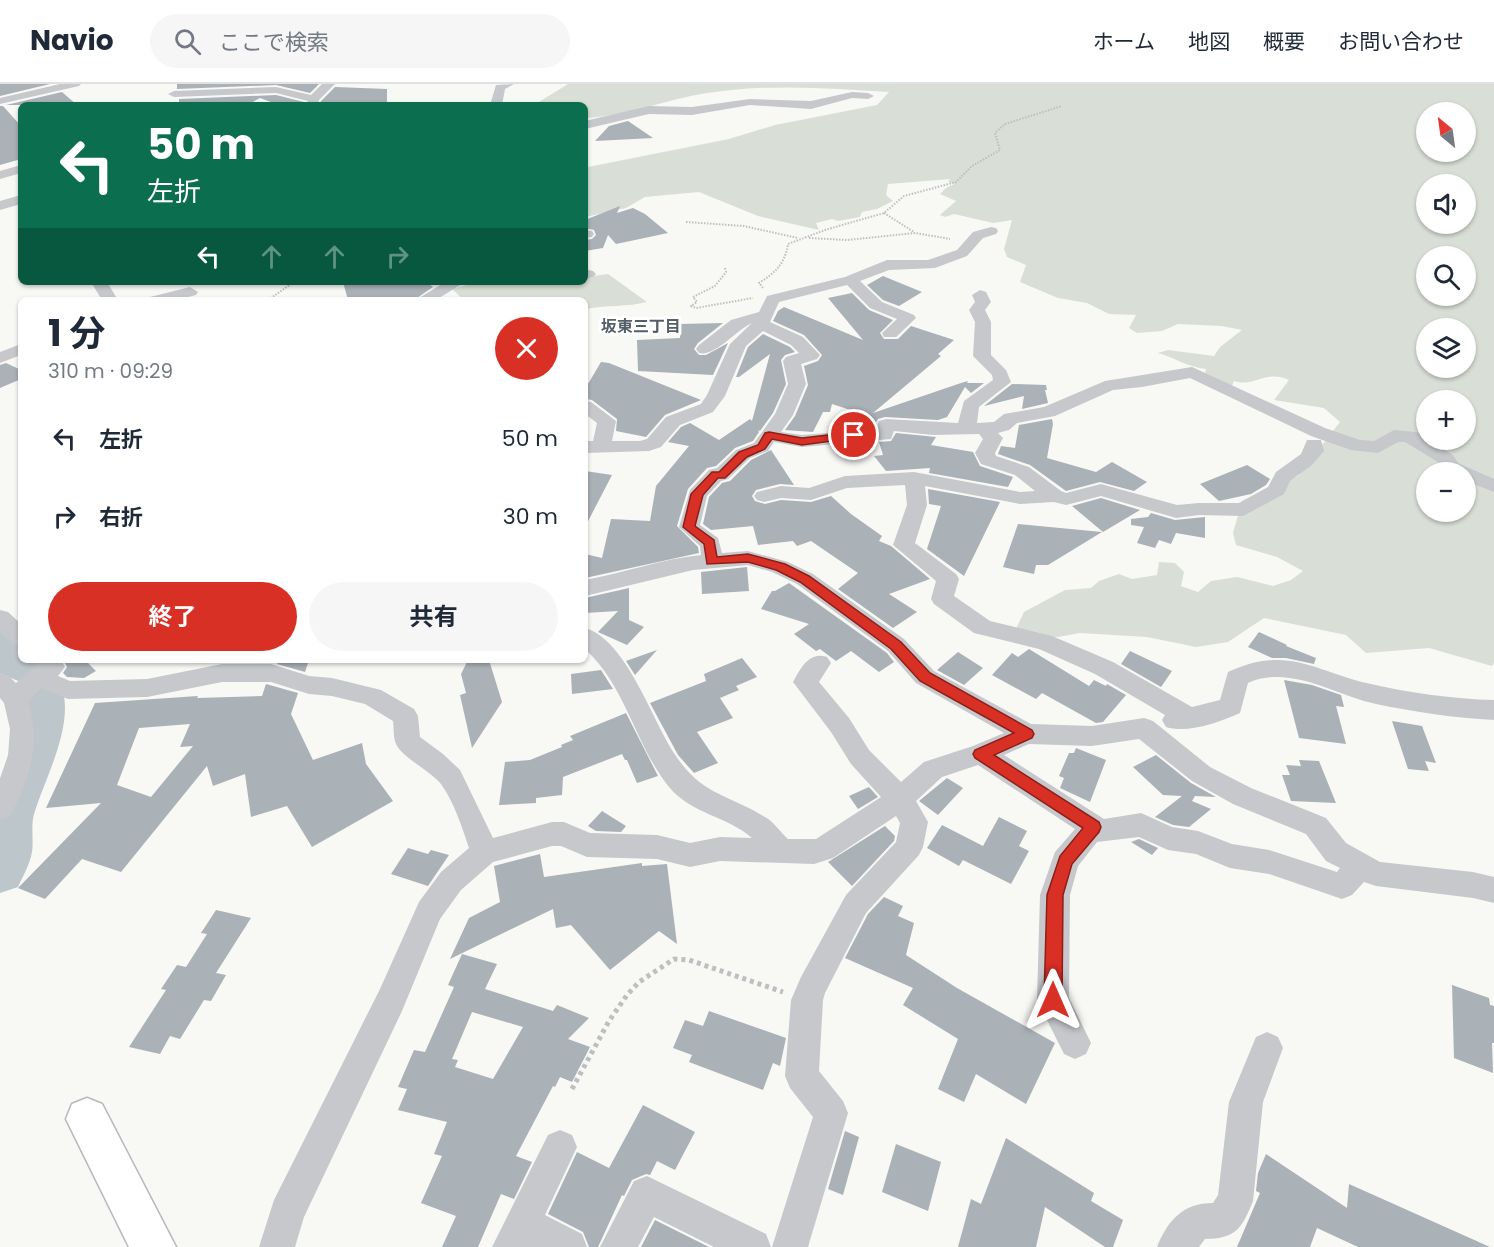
<!DOCTYPE html>
<html lang="ja">
<head>
<meta charset="utf-8">
<style>
	:root { --surface:#fff; --page:#f6f6f7; --text:#1f2937; --muted:#747a83; --line:#e0e1e3; --accent:#d93025 }
	body { margin:0; font-family:Poppins,"Noto Sans JP",sans-serif; background:var(--page); color:var(--text); height:100vh; display:flex; flex-direction:column; font-size:22px; white-space:nowrap }
	* { box-sizing:border-box; margin:0 }
	p { font-size:20px; color:var(--muted) }
	.icon { flex:none; width:33px; height:33px; fill:none; stroke:currentColor; stroke-width:2; stroke-linecap:round; stroke-linejoin:round }
	.map { position:relative; flex:1; overflow:hidden }
	.details { position:absolute; left:18px; top:213px; width:570px; height:366px; display:flex; flex-direction:column; background:var(--surface); border-radius:9px; box-shadow:0 2px 4px #0004 }
	.details>* { flex:none }
	.guide { position:absolute; left:18px; top:18px; width:570px; height:183px; border-radius:9px; box-shadow:0 2px 4px #0004; background:#0b6e4f; color:#fff; overflow:hidden }
	.needle { width:39px; rotate:331deg }
	.tools { position:absolute; left:1416px; top:18px; display:grid; gap:12px }
	.tools a { display:grid; place-items:center; width:60px; height:60px; border-radius:50%; background:var(--surface); box-shadow:0 2px 4px #0004; font-size:30px }
	.pin { position:absolute; display:grid; place-items:center; width:51px; height:51px; color:#fff; margin:-26px; border:3px solid #fff; border-radius:50%; box-shadow:0 2px 6px #0007 }
	.me { position:absolute; width:66px; margin:-33px; rotate:0deg; stroke-linejoin:round; filter:drop-shadow(0 0 4px #0008) }
	.turn { display:flex; align-items:center; gap:21px; height:126px; padding:0 30px; font-size:27px }
	.turn .icon { width:78px; height:78px; stroke-width:2.5 }
	.turn b { display:block; font-size:42px; line-height:51px }
	.lanes { display:flex; align-items:center; height:57px; padding:0 30px; background:#0003; justify-content:center; gap:30px; direction:ltr }
	.lanes .off { opacity:.35 }
	.round { display:grid; place-items:center; flex:none; width:63px; height:63px; border-radius:32px; background:var(--page) }
	.summary { display:flex; align-items:center; justify-content:space-between; height:102px; padding:0 30px }
	h1 { font-size:36px; font-weight:700; line-height:45px }
	.primary-button { display:flex; gap:12px; margin-top:auto; padding:12px 30px }
	.primary-button a { flex:1; height:69px; border-radius:36px; background:var(--accent); color:#fff; font-size:24px; font-weight:700; line-height:69px; text-align:center }
	.primary-button a+a { background:var(--page); color:var(--text) }
	ul { padding:0; list-style:none }
	li { display:flex; align-items:center; gap:18px; height:78px; padding:0 30px }
	li div { flex:1 }
	li b { display:block; font-size:22px }
	li em { font-style:normal }
	header { display:flex; align-items:center; gap:36px; box-sizing:border-box; height:84px; padding:0 30px; background:var(--surface); border-bottom:2px solid var(--line) }
	header strong { font-size:28px }
	nav { display:flex; gap:33px; margin-inline-start:auto; font-size:21px }
	.search { width:420px; height:54px; background:var(--page); display:flex; align-items:center; gap:15px; box-sizing:border-box; padding:0 21px; border-radius:33px; color:var(--muted); font-size:22px }
	.map>svg:first-child { display:block }
</style>
</head>
<body>
<header>
<strong>Navio</strong>
<div class="search"><svg class="icon" aria-label="search" viewBox="0 0 24 24"><circle cx="10" cy="10" r="6"/><path d="M15 15l6 6"/></svg>ここで検索</div>
<nav><a>ホーム</a><a>地図</a><a>概要</a><a>お問い合わせ</a></nav>
</header>
<div class="map">
<svg width="1494" height="1163" viewBox="0 0 1494 1163">
	<rect width="100%" height="100%" fill="#f8f8f5"/>
	<path fill="#d9dfd6" fill-rule="evenodd" d="M568 0H1494V579L1492 582 1429 564 1366 569 1346 551 1264 534 1228 558 1196 563 1147 553 1080 549 1058 553H1012L1024 528 1065 506 1091 504 1099 497 1119 490 1132 495 1157 491 1159 478 1175 479 1184 488 1181 502 1198 508 1211 497 1237 493 1273 502 1291 496 1303 487 1277 473 1236 461 1233 449 1242 417 1298 392 1340 338 1324 324 1274 316 1289 296C1265 285 1255 304 1234 297L1230 306 1205 290 1206 285C1188 283 1175 274 1158 269L1168 266 1214 272 1220 263 1242 246 1222 242 1178 240 1162 247 1137 249 1129 244 1136 231 1109 230 1087 219 1058 214 1020 198 1026 181 1007 173 1004 165 1012 136 993 139 954 130 945 133 940 131 956 117 940 110 946 104 954 100 948 98 950 95 888 100 886 111 893 117 877 125 862 128 860 133 838 137 832 135 816 139 819 146 758 132 699 108 645 113 626 124 585 133V86L588 83 729 55 775 41 877 21 889 8C830 4 773 0 715 8 671 13 630 32 585 34V21H534ZM1426 28H1466V68H1426ZM1426 100H1466V140H1426ZM1426 172H1466V212H1426ZM1426 244H1466V284H1426ZM1426 316H1466V356H1426ZM1426 388H1466V428H1426Z
		M608 190 647 218C627 223 606 221 585 225V216H523L513 213 498 216H464L452 205 478 198H585L587 193Z"/>
	<g fill="none" stroke-linecap="round" stroke-linejoin="round">
		<path fill="#bdc6cb" fill-rule="evenodd" d="M0 546 15 550 21 557V576H37L40 581 34 592 42 589 58 594C79 633 47 689 35 727 30 740 34 755 32 768 30 780 23 792 18 803L0 809V695L17 645 20 606 26 594 18 597 0 589Z"/>
	</g>
	<path fill="#aab1b7" fill-rule="evenodd" d="M0 0H50L0 12Z
		M177 0H319L310 9 276 1 177 5Z
		M335 3 387 5V21H320L321 17Z
		M62 8 77 21H6Z
		M276 11 304 18 303 21H279L260 14 247 21H179V15Z
		M0 22H3L21 42V75L0 81Z
		M628 37 653 54 595 57 609 42Z
		M620 122 617 129 633 124 645 130 668 149 616 160 608 151 603 164 585 167V156L592 155 596 151 594 146 585 144V136Z
		M883 192 922 208 899 222 883 216 867 201Z
		M343 198H426L433 203 414 216H348Z
		M852 209 869 226 893 236 880 249 884 255H898L911 242 954 256 938 270 941 272 873 329 961 299 968 297 967 299H984L971 309 965 303 947 333 938 336 885 333 878 335 873 343 869 332 832 320 830 328H823L813 348 785 346 795 332 808 301 804 282 818 277 822 271 804 251 773 237 778 227 784 223 863 256 828 214Z
		M723 239 698 259 694 265 699 271H706L728 259 713 291 638 287 637 256 680 254V240Z
		M763 250 790 263 795 268 785 271 781 276 786 300 773 329 760 347 758 346 759 348 753 357 735 364 716 382 707 384 688 405 677 442 698 463 699 469 585 494V470L602 474 611 435 650 437 656 402 689 362 668 358 681 343 690 339 719 356 750 335 752 337 770 270 739 293H736L748 263Z
		M601 278 609 279 701 316 665 331 646 353 616 347 617 335 592 316 585 315V305Z
		M6 279 21 286V295L0 304V281Z
		M1012 300 1046 301 1047 306H1045L1048 319 1022 325 1024 312 984 322Z
		M1052 335 1053 340 1047 374 1096 388 1112 378 1147 398 1134 407 1100 398 1066 407 1030 381 998 370 1001 362 1015 364 1019 341Z
		M896 349 936 353 931 361 973 368 980 382 1013 393 1008 403 929 389 930 384 886 387 874 372 883 371 879 358 891 357Z
		M771 366 794 401 780 400 756 406 752 412 755 417 765 420 781 416 811 418 831 412 851 430 882 452 879 457 891 462 930 495 889 510 917 528 893 544 838 505 858 489 811 457 797 462 793 457 758 461 753 442 711 446 703 440 709 413 722 399 730 397 751 376Z
		M1247 381 1270 395 1266 401 1251 410 1219 417 1200 400Z
		M585 387 612 391 585 443Z
		M928 405 1000 418 964 492 927 465 941 422 929 420Z
		M1101 414 1140 426 1103 448 1072 422Z
		M1151 429 1175 436 1205 433V454L1176 449 1171 460 1159 456 1155 464 1137 459 1144 443 1131 441V435L1148 433Z
		M1018 440 1102 448 1048 481H1036L1034 490 1003 483Z
		M747 483 749 507 702 510 701 488Z
		M789 499 887 569 894 578 879 588 851 567 836 577 820 565 816 567 794 550 809 540 761 525 772 507H775Z
		M629 504V536L644 543 627 561 598 548 618 527 585 529V514Z
		M1259 548 1287 561 1286 562 1316 574 1314 580 1286 574H1272L1248 563Z
		M1029 565 1089 602 1094 596 1106 602 1107 600 1126 611 1103 638 1096 639 1042 609 1036 615 992 591 1012 569 1018 573Z
		M657 566 635 591 626 577Z
		M1130 567 1172 587 1161 603 1121 580Z
		M958 568 983 584 964 601 937 586Z
		M742 574 757 593 736 602 739 606 720 614 733 634 697 648 718 679 694 689 678 671 650 619 706 597 704 590Z
		M71 576H85L96 587 84 594 67 593 63 589 67 583 65 579Z
		M280 576H309L305 588 277 580Z
		M468 576H489L502 618 472 664 460 611 466 609 461 590Z
		M601 586 613 605 572 610 571 590Z
		M1284 596 1312 601 1341 611 1344 623 1336 622 1346 660 1299 654Z
		M266 600 298 609 291 630 313 676 362 659 366 680 393 717 312 763 287 722 251 733 245 690 213 702 207 682 121 788 82 775 45 815 18 804 101 719 46 724 95 619 198 612 197 614 262 612ZM190 640 180 663 193 662 151 713 117 701 139 644Z
		M626 629 658 692 637 699 627 676H625L622 670 563 693 562 711 536 714V719L499 721 505 678 530 676 562 663 561 661 573 656 570 652Z
		M1392 637 1422 642 1436 679 1425 677 1429 687 1408 685Z
		M1076 664 1106 676 1090 718 1060 704 1064 694 1059 692 1069 669H1074Z
		M1156 671 1191 699 1216 713 1195 712 1192 717 1211 725 1189 743 1173 741 1155 733 1182 712 1163 711 1133 683Z
		M1299 676 1319 677 1336 719 1291 717 1282 691H1290L1286 681 1301 682Z
		M947 694 963 704 938 731 919 717Z
		M869 703 878 713 858 725 849 712Z
		M602 727 626 742 621 748 596 747 588 742Z
		M999 733 1027 747 1019 762 1029 767 1011 800 963 776 959 782 927 764 942 741 983 762Z
		M885 742 895 752 894 757 852 802 828 778Z
		M1139 755 1158 764 1152 771 1131 758Z
		M408 764 428 770 431 766 449 771 428 802 391 790Z
		M540 770 544 793 642 779V782L667 780 677 860 659 847 610 886 571 841 556 844 553 825 450 875 469 834 500 818 494 782Z
		M884 813 903 822 898 832 914 839 906 871 957 904 1055 959 1026 1020 976 990 964 1018 938 1005 958 955 903 921 913 904 845 874 868 830Z
		M216 826 251 834 216 889 226 891 211 917 204 916 180 955 170 952 160 970 129 963 166 906 161 905 177 881 186 883 207 850 201 849Z
		M462 870 497 880 485 905 553 927 557 921 589 934 568 955 590 963 572 998 560 993 555 1003 553 1002 516 1072 532 1078 514 1115 501 1110 478 1163H442L456 1132 421 1119 442 1072 434 1070 447 1038 398 1026 407 1005 398 1003 414 966 425 968 454 903 448 901ZM472 928 523 943 493 995 455 983 458 976 452 975Z
		M1452 901 1489 914 1490 921 1494 922V959H1492L1493 989 1454 974Z
		M709 927 786 954 780 982 773 979 763 1006 689 978 692 971 673 964 685 936 703 942Z
		M643 1021 695 1048 675 1086 657 1077 650 1091 646 1090 632 1096 624 1112 622 1111 598 1163H589L583 1148 548 1130 577 1068 609 1084Z
		M845 1047 859 1053 843 1111 828 1105Z
		M1006 1054 1094 1109 1091 1117 1123 1136 1113 1163H1105L1045 1123 1036 1163H958L971 1115 981 1120Z
		M896 1060 941 1078 928 1127 882 1108Z
		M1266 1070 1347 1124 1349 1100 1490 1163H1358L1317 1144 1310 1163H1237L1260 1109 1256 1107 1258 1089Z
		M655 1136 709 1163H641Z"/>
	<g fill="none" stroke-linecap="round" stroke-linejoin="round">
		<defs>
			<path id="major" d="M87 1014 102 1020 176 1163H129L66 1035 72 1020Z"/>
		</defs>
		<use href="#major" stroke="#b6babe" stroke-width="3"/>
		<path stroke="#bdbfc1" stroke-width="2" stroke-dasharray="1.5 1.5" stroke-linecap="butt" d="M884 129 914 148
			M686 138 744 142 798 154
			M809 154 847 156 915 149 950 155
			M725 184 726 188 715 202 693 213 697 218 691 222 696 224 753 214
			M763 204 759 199C775 189 785 180 788 160L825 146 884 129 904 112 956 98 972 82 1000 66 995 49 1005 40 1062 22
			M268 216 294 198"/>
		<path stroke="#bdbfc1" stroke-width="5" stroke-dasharray="4 4" stroke-linecap="butt" d="M572 1005 609 937 627 911 639 898 674 875 689 876 783 908"/>
		<path fill="#c6c8cc" fill-rule="evenodd" d="M60 0H81L79 2 0 20V14Z
			M322 0H335L319 16 318 21H305L308 17 276 9 174 13 168 10 174 7 276 3 311 11Z
			M514 0 505 5 502 21H490L496 1Z
			M852 8 868 9 874 12 868 15 852 14 811 25 750 21 692 31 649 30 585 45V37L649 22 692 23 750 15 811 17Z
			M21 81V89L0 95V87Z
			M21 111V120L0 126V117Z
			M991 143 996 144 998 147 996 150 983 154 967 172 935 184 889 186 860 197 882 218 914 231 916 234 896 253H884L882 249 897 235 870 224 847 201 779 218 770 238 803 253 820 271 817 275 801 280 806 300 793 331 781 348 802 351 876 345 879 337 886 335 958 339 964 317 993 296 992 291 973 272 975 238 969 226 975 218 972 211 980 206 986 208 991 218 985 226 991 238V271L1006 286 1011 298 979 323 977 339 994 338 1004 330 1044 323 1105 297 1192 283 1325 344 1360 356 1374 357 1394 346 1416 348 1453 371 1458 379 1494 395V408L1466 397V388L1443 387 1438 378 1405 358H1398L1378 369 1351 366 1311 352 1190 294 1142 303 1113 306 1055 332 1017 339 1009 346 998 349 1003 354 995 369 996 372 1029 383 1061 407 1066 409 1101 400 1177 421 1199 419H1239L1268 403 1276 388 1301 370 1307 356H1321L1324 367 1312 381 1290 397 1284 410 1243 432 1199 431 1176 434 1101 412 1066 421 1054 418 1020 420 925 402 927 421 915 459 956 490 959 495 954 512 990 537 1052 552 1113 578 1192 623 1220 616 1228 588C1289 560 1315 588 1371 600 1411 609 1452 615 1494 616V636C1454 634 1415 628 1376 620 1335 611 1290 580 1248 599L1240 629C1220 638 1187 650 1166 643L1162 636 1165 631 1095 590 1039 565 974 549 934 520 931 515 936 497 893 461 907 421 905 401 847 404 811 416 781 414 764 418 757 416 754 412 757 408 781 402 809 404 845 392 914 388 1020 408 1035 407 1015 391 981 380 975 369 983 355 979 350 933 351 894 347 891 355 802 363 774 358 768 367 750 374 728 395 721 397 707 412 700 441 718 454 722 469 748 467 788 478 813 490 904 555 934 587 1031 640 1092 642 1144 634 1153 637 1210 683 1251 704 1326 734 1346 759 1380 778 1473 788 1494 793V819L1473 814 1376 802 1364 798 1352 811 1342 815 1269 790 1230 784 1196 770 1168 766 1139 753 1097 758 1078 782 1070 811 1069 914 1091 959 1086 970 1075 975 1064 970 1037 916 1040 811 1055 768 1075 745 978 681 942 693 916 717 928 738 923 763 919 771 866 829 825 909 823 916 819 987 843 1017 848 1029 808 1163H772L813 1033 790 1004 785 992 791 916 801 893 846 811 896 758 900 739 896 732 833 774 814 780 720 777 690 783 657 775 587 773 561 762H552L493 778 461 806 440 835 402 927 304 1133 295 1163H259L274 1116 380 905 419 818 441 788 469 764C462 743 454 718 441 700 430 687 402 673 396 660 393 653 394 644 393 637L365 620 332 612 309 610 271 598H222L147 613 68 615 41 604 28 617C42 659 29 695 10 733L0 736V695L8 672 10 645 4 619 0 614V589L9 592 16 599 37 581 34 576H61L65 583 58 592 70 597 147 595 222 580H271L309 592 332 594 381 606 414 625 418 632 420 653 443 670 460 686 493 754 552 738H564L590 749 657 751 690 759 720 753 752 754C727 732 691 730 669 703 635 661 626 602 585 565V544C627 556 652 637 676 672 703 712 728 710 765 733 774 738 780 748 788 755H816L881 713 851 680 831 648 793 598C801 584 809 567 827 573L831 579 819 598 849 634 869 666 901 698 924 678 973 662 1004 649 916 599 888 567 797 500 772 488 748 481 693 486 585 512V496C624 489 661 475 701 471L700 462 679 443 690 406 709 386 717 384 736 366 754 359 775 330 788 300 783 277 786 273 799 269 791 261 763 247 746 262 725 312 713 328 680 341 661 363 649 367 585 369V357H593L597 339 585 330V317L591 318 616 337 612 357H640L647 355 666 333 701 320 707 311 730 260 752 239C736 246 715 273 699 269L696 265 699 261 731 236 759 228 767 212 845 193 887 176H928L957 166 973 148ZM1139 655 1192 697 1233 720 1306 750 1326 777 1340 784 1337 788 1269 766 1232 760 1198 747 1172 743 1141 729 1104 735 1004 671 1029 660 1092 662Z
			M585 146 592 147 594 150 592 153 585 154Z
			M585 185 593 187 596 190 593 193 585 195Z
			M91 198H107L118 216H102Z
			M445 198H465L436 216H416Z
			M190 203 198 208 196 211 176 216H148L150 213Z
			M21 260V271L0 279V268Z
			M0 526 8 528 21 540V562L13 560 0 548Z
			M1267 948 1278 953 1283 964 1263 1018 1253 1117C1242 1144 1236 1155 1205 1155L1199 1163H1157C1168 1136 1183 1119 1213 1119L1218 1111 1229 1018 1256 953Z
			M560 1046 572 1051 577 1063 545 1131 582 1150 587 1163H492L548 1051Z
			M647 1092 766 1150 771 1163H714L654 1133 638 1163H600L634 1097Z"/>
		<use href="#major" fill="#fff" fill-rule="evenodd"/>
	</g>
	<path fill="#d93025" stroke="#8d1f18" stroke-width="1.5" d="M769 348 802 354 854 348 859 351 854 354 802 361 772 355 765 365 747 373 725 394H718L703 411 695 442 714 456 717 473 748 470 785 480 809 492 901 558 930 589 1032 646 1034 650 1032 654 994 671 1099 738 1101 743 1099 748 1072 780 1063 811 1062 916 1059 922 1053 925 1047 922 1044 916 1047 811 1060 772 1083 744 975 674 973 670 975 666 1014 649 920 597 891 565 800 498 776 486 748 478 707 480 704 460 683 443 691 410 712 388H719L739 368 758 361 765 349Z"/>
	<g text-anchor="middle" dominant-baseline="central" stroke-width="6" stroke-linejoin="round" paint-order="stroke">
		<g font-size="16" font-weight="bold" fill="#555f6a" stroke="#fff">
			<text x="641" y="242">坂東三丁目</text>
		</g>
	</g>
</svg>
<div class="tools">
<a><svg class="needle" viewBox="-14 -14 28 28"><path d="M0-13l5 13h-10z" fill="#e53935"/><path d="M0 13l5-13h-10z" fill="#747a83"/></svg></a>
<a><svg class="icon" aria-label="sound" viewBox="0 0 24 24"><path d="M4 9h4l5-4v14l-5-4H4zM17 9q2 3 0 6"/></svg></a>
<a><svg class="icon" aria-label="search" viewBox="0 0 24 24"><circle cx="10" cy="10" r="6"/><path d="M15 15l6 6"/></svg></a>
<a><svg class="icon" aria-label="layers" viewBox="0 0 24 24"><path d="M12 4l9 5-9 5-9-5zM3 14l9 5 9-5"/></svg></a>
<a>+</a>
<a>−</a>
</div>
<div class="pin" style="left:854px;top:351px;background:#d93025"><svg class="icon" aria-label="arrive" viewBox="0 0 24 24"><path d="M6 21V4h12l-3 4 3 4H6"/></svg></div>
<svg class="me" style="left:1053px;top:916px" viewBox="-20 -20 40 40"><path d="M0-17L14 15 0 8-14 15z" fill="#d93025" stroke="#fff" stroke-width="4"/></svg>
<div class="guide">
<div class="turn"><svg class="icon" aria-label="left" viewBox="0 0 24 24"><path d="M17 20v-9H6M10 6l-5 5 5 5"/></svg><div><b>50 m</b>左折</div></div>
<div class="lanes"><svg class="icon" aria-label="left" viewBox="0 0 24 24"><path d="M17 20v-9H6M10 6l-5 5 5 5"/></svg><svg class="icon off" aria-label="ahead" viewBox="0 0 24 24"><path d="M12 20V5M6 11l6-6 6 6"/></svg><svg class="icon off" aria-label="ahead" viewBox="0 0 24 24"><path d="M12 20V5M6 11l6-6 6 6"/></svg><svg class="icon off" aria-label="right" viewBox="0 0 24 24"><path d="M7 20v-9h11M14 6l5 5-5 5"/></svg></div>
</div>
<section class="details">
<div class="summary"><div><h1>1 分</h1><p>310 m · 09:29</p></div><a class="round" style="background:#d93025;color:#fff"><svg class="icon" aria-label="close" viewBox="0 0 24 24"><path d="M6 6l12 12M18 6L6 18"/></svg></a></div>
<ul>
<li><svg class="icon" aria-label="left" viewBox="0 0 24 24"><path d="M17 20v-9H6M10 6l-5 5 5 5"/></svg><div><b>左折</b></div><em>50 m</em></li>
<li><svg class="icon" aria-label="right" viewBox="0 0 24 24"><path d="M7 20v-9h11M14 6l5 5-5 5"/></svg><div><b>右折</b></div><em>30 m</em></li>
</ul>
<div class="primary-button"><a>終了</a><a>共有</a></div>
</section>
</div>
</body>
</html>
